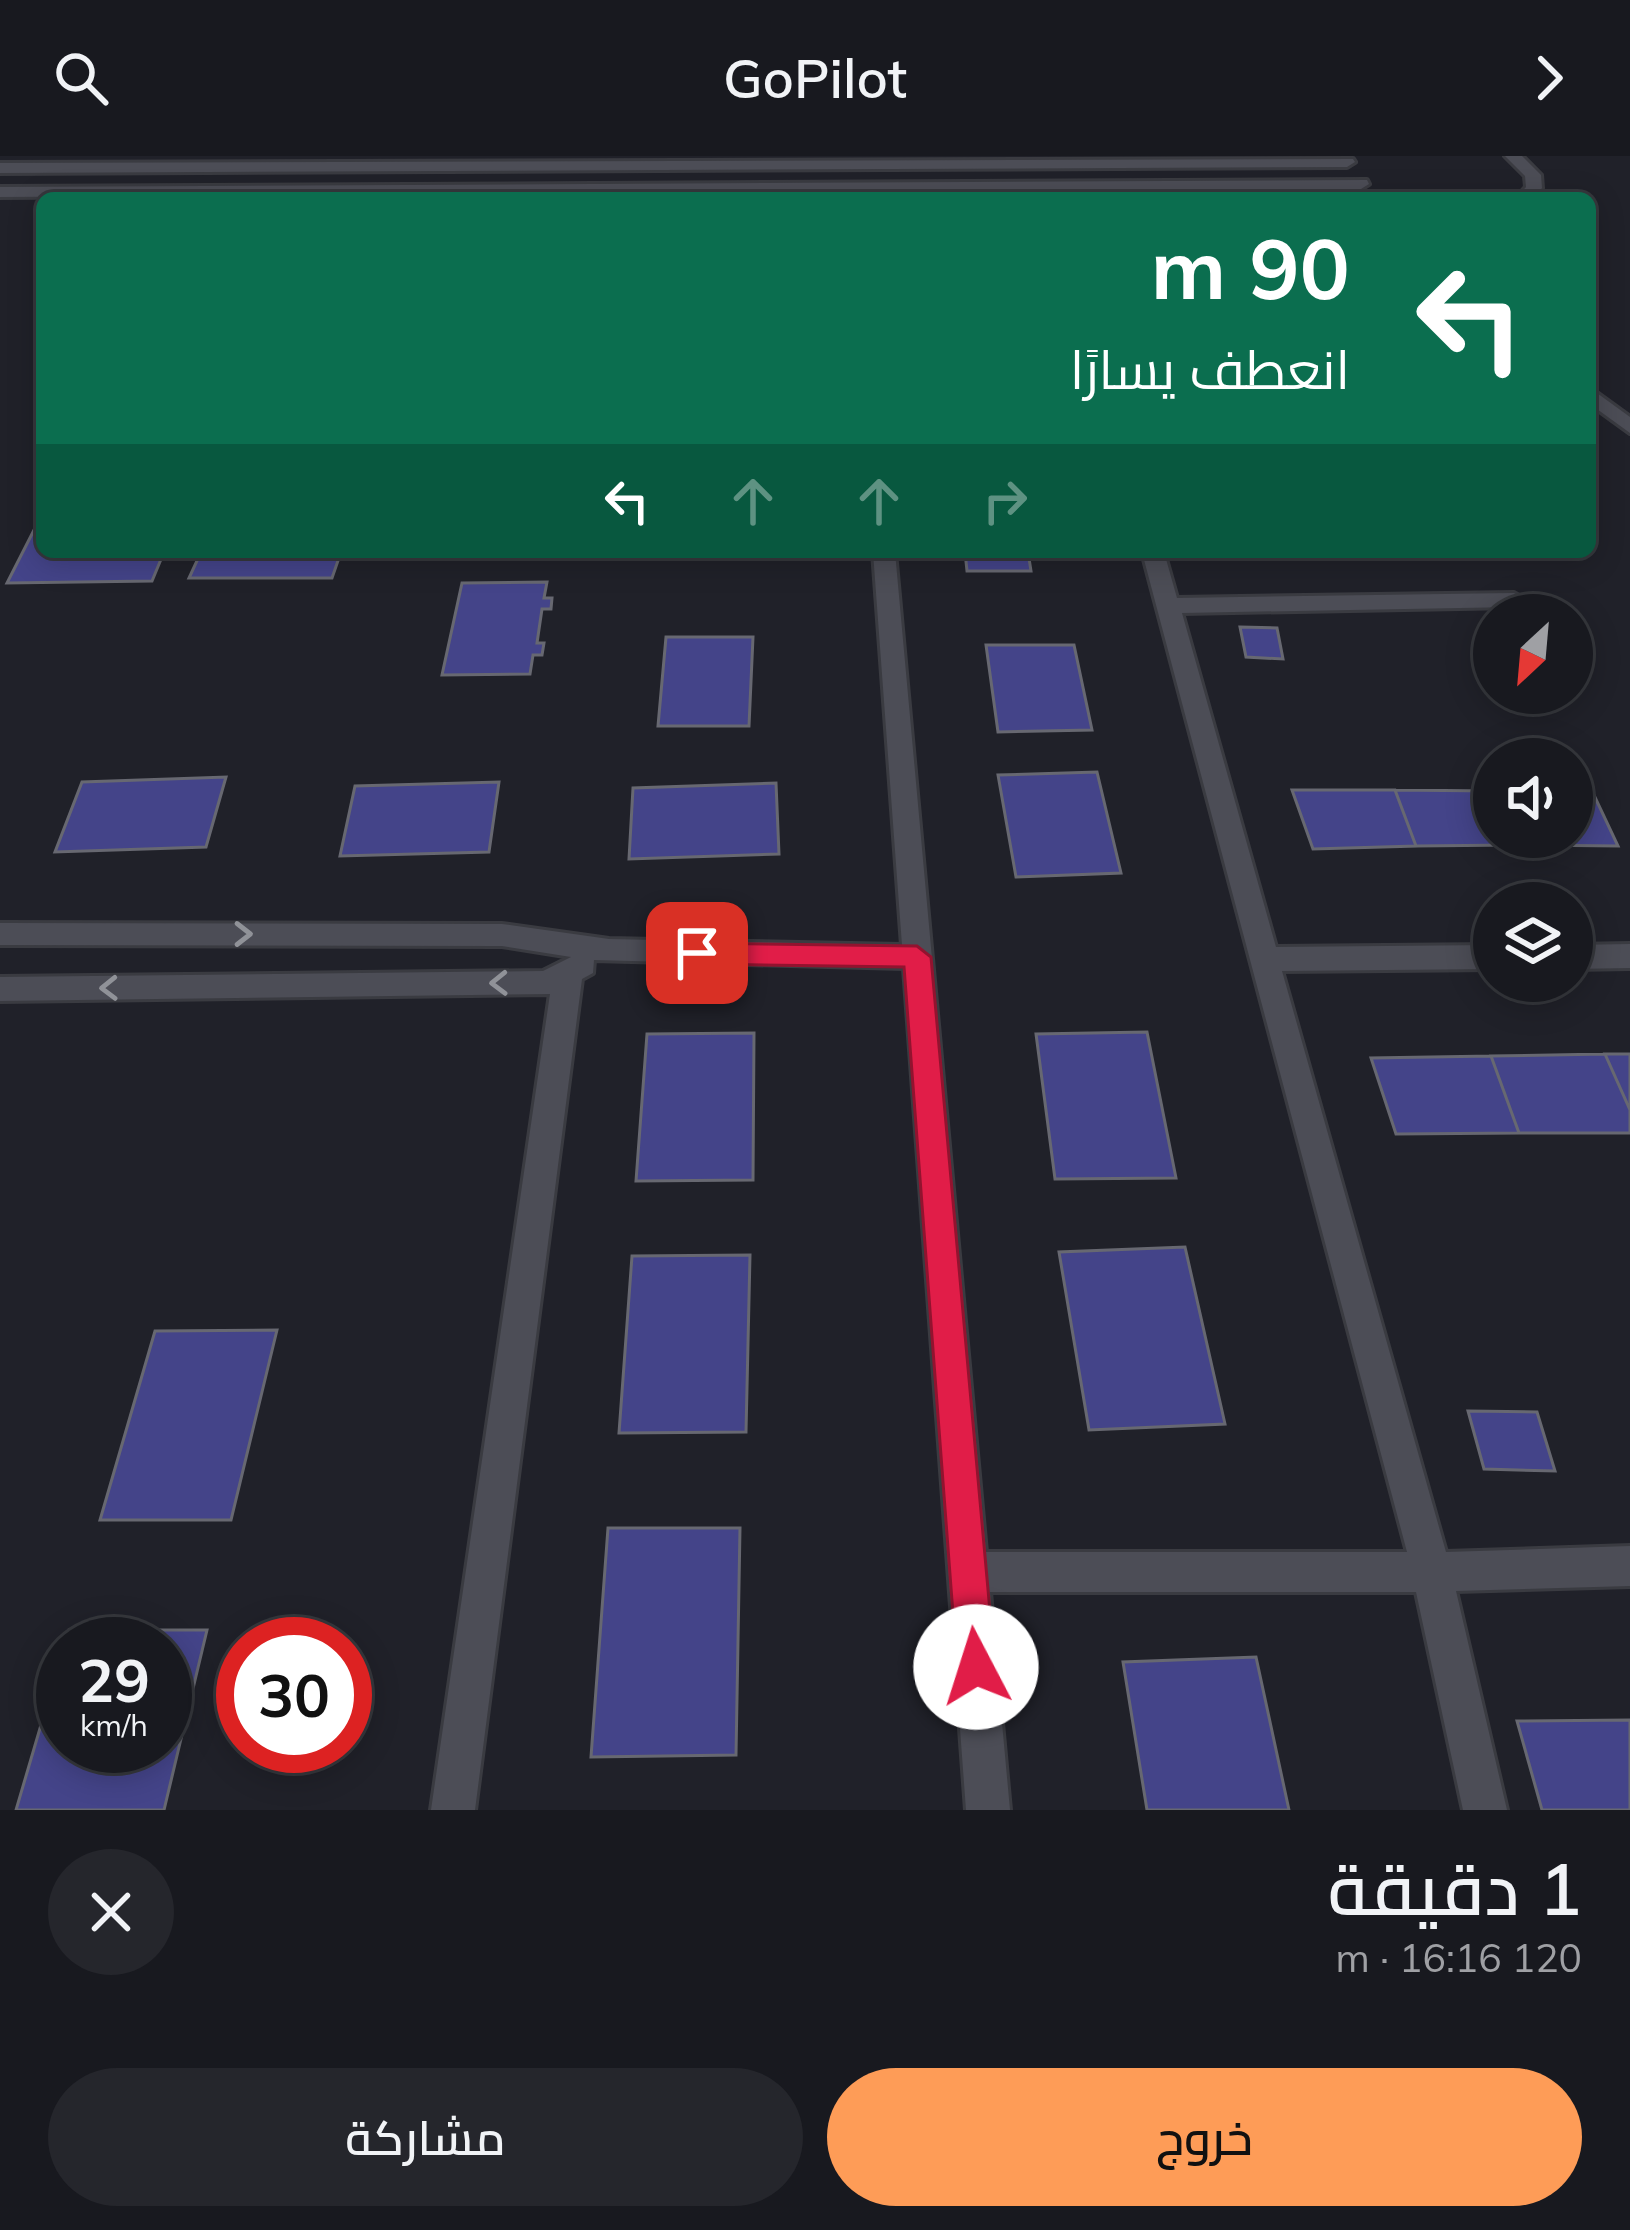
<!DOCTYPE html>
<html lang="ar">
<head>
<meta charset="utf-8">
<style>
	:root { --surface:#18191f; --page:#25262c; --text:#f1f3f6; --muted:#9fa0a4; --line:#36383d; --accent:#fe9c57 }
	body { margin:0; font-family:Mulish,Cairo,sans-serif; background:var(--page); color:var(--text); direction:rtl; height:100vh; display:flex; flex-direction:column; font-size:45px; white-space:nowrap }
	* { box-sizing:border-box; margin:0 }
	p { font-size:39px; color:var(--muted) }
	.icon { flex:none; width:66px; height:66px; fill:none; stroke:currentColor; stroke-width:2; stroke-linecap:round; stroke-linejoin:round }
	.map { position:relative; height:1654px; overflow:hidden; direction:ltr }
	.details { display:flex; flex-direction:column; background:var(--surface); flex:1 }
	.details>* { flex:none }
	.guide { position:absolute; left:36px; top:36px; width:1560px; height:366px; border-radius:18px; box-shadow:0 6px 30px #0003,0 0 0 3px var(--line); direction:rtl; background:#0b6e4f; color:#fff; overflow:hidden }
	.needle { width:78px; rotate:206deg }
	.tools { position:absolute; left:1473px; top:438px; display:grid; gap:24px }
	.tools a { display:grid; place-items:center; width:120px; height:120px; border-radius:50%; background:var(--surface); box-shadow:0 6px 30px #0003,0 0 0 3px var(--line); font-size:60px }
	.speed { position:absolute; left:36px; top:1461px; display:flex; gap:24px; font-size:60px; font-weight:700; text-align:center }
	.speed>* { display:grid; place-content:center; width:156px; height:156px; border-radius:50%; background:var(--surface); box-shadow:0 6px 30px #0003,0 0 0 3px var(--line); line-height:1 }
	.speed small { font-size:30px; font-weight:400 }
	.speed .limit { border:18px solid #d22; background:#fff; color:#111 }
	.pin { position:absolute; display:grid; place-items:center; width:102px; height:102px; color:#fff; margin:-51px; border-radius:24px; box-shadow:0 6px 18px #0006 }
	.me { position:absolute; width:132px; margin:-66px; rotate:355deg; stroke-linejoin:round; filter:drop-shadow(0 0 9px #0008) }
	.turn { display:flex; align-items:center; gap:42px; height:252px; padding:0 48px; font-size:54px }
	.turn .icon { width:156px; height:156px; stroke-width:2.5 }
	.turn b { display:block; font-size:84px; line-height:102px }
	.lanes { display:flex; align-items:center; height:114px; padding:0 48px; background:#0003; justify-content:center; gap:60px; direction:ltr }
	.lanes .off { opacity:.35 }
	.round { display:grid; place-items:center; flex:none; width:126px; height:126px; border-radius:63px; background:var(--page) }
	.headline { display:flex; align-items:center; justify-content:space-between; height:204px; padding:0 48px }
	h1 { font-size:72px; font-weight:600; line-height:90px }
	.action { display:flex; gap:24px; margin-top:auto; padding:24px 48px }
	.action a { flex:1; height:138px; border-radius:72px; background:var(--accent); color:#111; font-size:48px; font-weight:600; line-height:138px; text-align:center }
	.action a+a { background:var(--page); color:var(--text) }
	header { display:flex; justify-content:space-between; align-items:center; height:156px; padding:0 48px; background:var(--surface); font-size:54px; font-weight:600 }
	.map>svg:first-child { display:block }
</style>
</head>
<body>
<header><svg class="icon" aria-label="forward" viewBox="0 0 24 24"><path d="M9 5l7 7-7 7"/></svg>GoPilot<svg class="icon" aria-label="search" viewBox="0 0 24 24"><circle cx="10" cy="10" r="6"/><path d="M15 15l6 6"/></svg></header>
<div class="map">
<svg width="1630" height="1654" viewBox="0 0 1630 1654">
	<rect width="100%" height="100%" fill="#202129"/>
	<path fill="#444489" stroke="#676871" stroke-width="3" d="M36 370H42V396H164L152 425 7 427Z
		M201 396H341L332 422H189Z
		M965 396H1028L1031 415H967Z
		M547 426 544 442H552L551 453H542L537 487H544L542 499H533L530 518 442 519 462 427Z
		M1240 471 1277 472 1283 503 1246 501Z
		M666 481H753L749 570H658Z
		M986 489H1074L1092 574 998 576Z
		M1097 616 1121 717 1016 721 998 619Z
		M226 621 206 691 55 696 82 626Z
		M499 626 489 696 340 700 355 630Z
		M776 627 779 698 629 703 633 632Z
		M1292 634H1395L1416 690 1313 693Z
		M1395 634 1492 635 1494 681H1511L1514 689 1416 690Z
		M1572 636 1593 637 1618 690 1514 689 1511 681H1572Z
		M1147 876 1176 1022 1055 1023 1036 878Z
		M754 877 753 1024 636 1025 647 878Z
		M1605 898 1630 954V977H1519L1491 900Z
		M1605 898H1630V954Z
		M1491 900 1519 977 1396 978 1371 902Z
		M1185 1091 1225 1268 1089 1274 1059 1096Z
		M750 1099 746 1276 619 1277 632 1100Z
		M277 1174 231 1364H100L155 1175Z
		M1468 1255 1537 1256 1555 1315 1484 1313Z
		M608 1372H740L736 1599 591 1601Z
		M69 1474H207L164 1654H16L63 1494V1590H165V1488H65Z
		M1256 1501 1289 1654H1147L1123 1506Z
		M1630 1564V1654H1542L1517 1565Z"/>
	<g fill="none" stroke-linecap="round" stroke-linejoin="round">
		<defs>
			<path id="minor" d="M1505 0H1522L1541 19 1542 32 1534 42H1516L1526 31 1525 20Z
				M1353 3 1355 6 1347 11 0 17V7Z
				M1367 24 1369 28 1361 33 0 41V31Z
				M1590 232 1630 261V277L1590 248Z
				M873 396H895L986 1396H1407L1142 396H1164L1177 442 1514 437 1526 444 1514 451 1182 457 1276 791 1494 789V813L1282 815 1446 1396 1630 1390V1430L1456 1435 1507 1654H1463L1416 1436H990L1010 1654H966L904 812 594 804 593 817 582 823 475 1654H431L550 838 0 845V821L543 815 571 801 502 790 0 789V767L502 768 609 783 902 789Z
				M1630 788V812L1572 813V789Z"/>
		</defs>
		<use href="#minor" stroke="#3a3b41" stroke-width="6"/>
		<use href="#minor" fill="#4c4d56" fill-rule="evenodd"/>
	</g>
	<defs><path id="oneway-chevron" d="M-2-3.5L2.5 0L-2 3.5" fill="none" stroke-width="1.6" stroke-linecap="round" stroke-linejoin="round" transform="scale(3)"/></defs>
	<g stroke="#909298">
		<use href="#oneway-chevron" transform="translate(243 778)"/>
		<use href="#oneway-chevron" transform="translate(499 827) rotate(179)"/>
		<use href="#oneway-chevron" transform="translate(109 832) rotate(179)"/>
	</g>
	<path fill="#e11d48" stroke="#92132f" stroke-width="3" d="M697 787 917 790 931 801 995 1511 989 1524 976 1530 963 1524 957 1511 904 811 697 808 683 797Z"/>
</svg>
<div class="tools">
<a><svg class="needle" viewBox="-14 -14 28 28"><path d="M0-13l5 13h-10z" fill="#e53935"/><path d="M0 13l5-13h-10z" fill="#9fa0a4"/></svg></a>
<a><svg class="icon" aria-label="sound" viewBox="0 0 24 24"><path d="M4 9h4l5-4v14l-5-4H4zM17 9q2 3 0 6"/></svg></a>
<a><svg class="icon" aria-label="layers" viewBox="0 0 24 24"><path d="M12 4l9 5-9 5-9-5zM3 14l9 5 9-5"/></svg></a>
</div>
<div class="speed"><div>29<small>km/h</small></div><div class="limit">30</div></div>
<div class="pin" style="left:697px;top:797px;background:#d93025"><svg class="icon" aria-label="arrive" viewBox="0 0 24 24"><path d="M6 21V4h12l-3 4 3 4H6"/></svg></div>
<svg class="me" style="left:976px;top:1511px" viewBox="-20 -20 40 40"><circle r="19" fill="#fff"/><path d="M0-13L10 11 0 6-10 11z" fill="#e11d48"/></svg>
<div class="guide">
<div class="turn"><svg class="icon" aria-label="left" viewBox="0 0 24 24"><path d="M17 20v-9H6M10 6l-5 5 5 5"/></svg><div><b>90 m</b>انعطف يسارًا</div></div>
<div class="lanes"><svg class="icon" aria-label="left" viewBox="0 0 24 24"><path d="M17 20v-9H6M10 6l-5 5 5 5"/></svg><svg class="icon off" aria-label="ahead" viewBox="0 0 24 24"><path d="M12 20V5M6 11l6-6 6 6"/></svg><svg class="icon off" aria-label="ahead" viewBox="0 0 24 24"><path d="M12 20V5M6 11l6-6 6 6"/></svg><svg class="icon off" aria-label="right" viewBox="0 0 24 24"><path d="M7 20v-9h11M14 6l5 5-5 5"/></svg></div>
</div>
</div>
<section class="details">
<div class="headline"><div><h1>1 دقيقة</h1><p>120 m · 16:16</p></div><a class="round"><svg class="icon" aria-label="close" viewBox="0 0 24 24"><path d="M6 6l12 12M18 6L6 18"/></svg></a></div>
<div class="action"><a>خروج</a><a>مشاركة</a></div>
</section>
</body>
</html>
